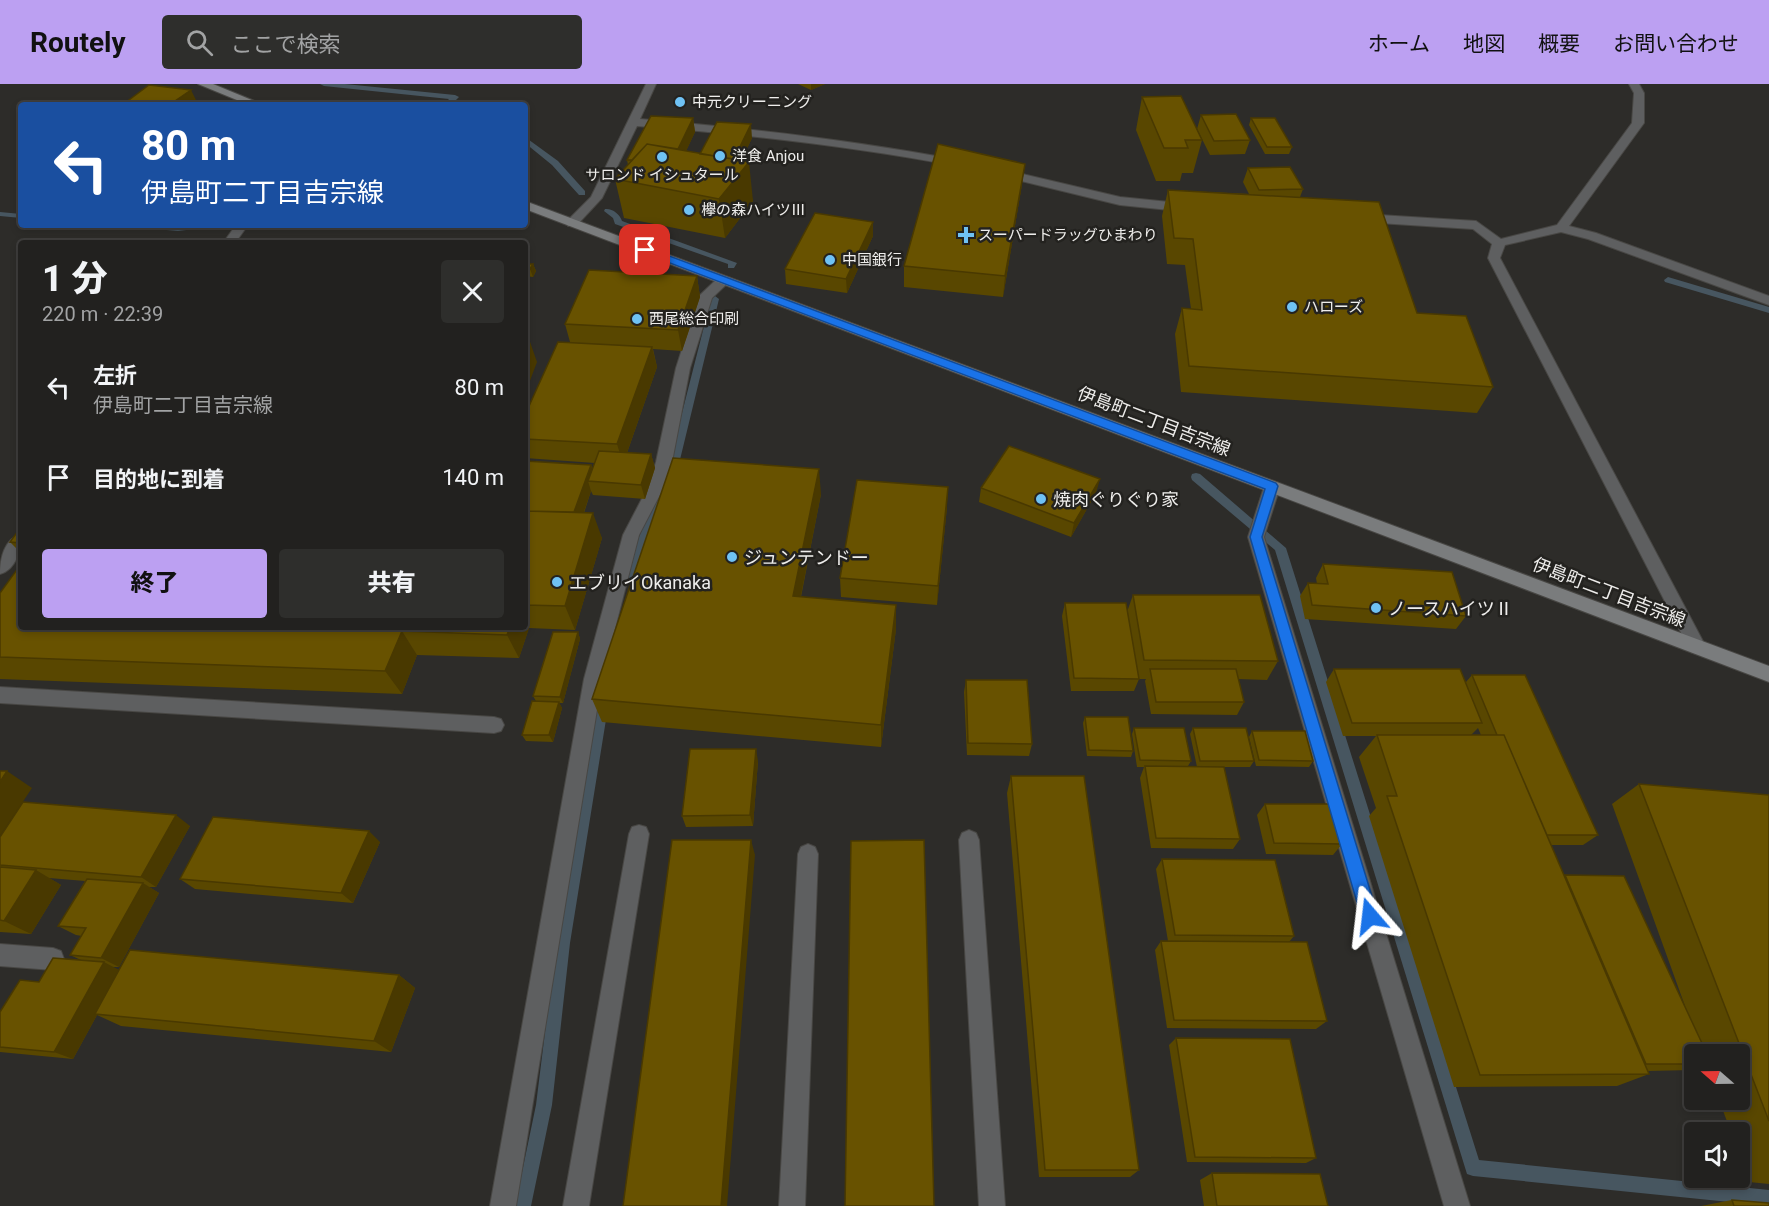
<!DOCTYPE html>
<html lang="ja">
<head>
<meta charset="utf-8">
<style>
	:root { --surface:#22211f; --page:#2e2e2c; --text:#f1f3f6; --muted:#a2a3a4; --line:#3f3e3d; --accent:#bca0f2 }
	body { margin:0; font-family:Roboto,"Noto Sans JP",sans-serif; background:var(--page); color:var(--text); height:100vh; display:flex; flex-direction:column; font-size:22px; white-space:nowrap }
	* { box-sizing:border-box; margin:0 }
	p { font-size:20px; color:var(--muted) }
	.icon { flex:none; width:33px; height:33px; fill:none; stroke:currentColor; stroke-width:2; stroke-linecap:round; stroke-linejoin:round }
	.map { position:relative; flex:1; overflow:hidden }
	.drawer { position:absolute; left:18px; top:156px; width:510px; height:390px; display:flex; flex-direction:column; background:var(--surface); border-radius:6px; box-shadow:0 3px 9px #0003,0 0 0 2px var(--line) }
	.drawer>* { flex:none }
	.banner { position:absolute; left:18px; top:18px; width:510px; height:126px; border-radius:6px; box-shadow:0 3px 9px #0003,0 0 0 2px var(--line); background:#1a4fa0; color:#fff; overflow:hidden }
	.needle { width:39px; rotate:290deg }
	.controls { position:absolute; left:1684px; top:960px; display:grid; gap:12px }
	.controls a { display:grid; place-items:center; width:66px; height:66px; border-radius:6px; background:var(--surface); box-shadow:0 3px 9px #0003,0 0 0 2px var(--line); font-size:30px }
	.pin { position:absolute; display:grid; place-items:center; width:51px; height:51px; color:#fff; margin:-26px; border-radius:12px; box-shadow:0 3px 9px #0006 }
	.me { position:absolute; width:66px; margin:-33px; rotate:343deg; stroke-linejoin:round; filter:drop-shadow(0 0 4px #0008) }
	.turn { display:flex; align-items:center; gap:21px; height:126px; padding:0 24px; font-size:27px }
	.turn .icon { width:78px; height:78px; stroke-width:2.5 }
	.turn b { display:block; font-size:42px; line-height:51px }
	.round { display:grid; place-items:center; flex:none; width:63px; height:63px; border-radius:6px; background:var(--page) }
	.head { display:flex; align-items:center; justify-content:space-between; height:102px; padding:0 24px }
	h1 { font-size:36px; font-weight:800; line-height:45px }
	.button { display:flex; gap:12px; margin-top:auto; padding:12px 24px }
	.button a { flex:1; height:69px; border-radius:6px; background:var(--accent); color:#111; font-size:24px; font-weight:800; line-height:69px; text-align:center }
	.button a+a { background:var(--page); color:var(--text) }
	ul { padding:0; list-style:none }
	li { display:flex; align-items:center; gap:18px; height:90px; padding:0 24px }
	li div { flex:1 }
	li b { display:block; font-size:22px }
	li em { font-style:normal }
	header { display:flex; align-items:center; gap:36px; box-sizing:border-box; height:84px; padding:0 30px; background:var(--accent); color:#111 }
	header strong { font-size:28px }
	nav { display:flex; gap:33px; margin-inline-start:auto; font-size:21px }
	.search { width:420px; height:54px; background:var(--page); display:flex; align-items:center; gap:15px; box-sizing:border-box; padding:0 21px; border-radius:6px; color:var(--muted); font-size:22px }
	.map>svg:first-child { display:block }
</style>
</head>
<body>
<header>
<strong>Routely</strong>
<div class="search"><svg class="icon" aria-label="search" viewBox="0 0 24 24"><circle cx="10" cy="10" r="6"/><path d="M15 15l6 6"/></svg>ここで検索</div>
<nav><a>ホーム</a><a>地図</a><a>概要</a><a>お問い合わせ</a></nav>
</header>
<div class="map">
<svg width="1769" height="1122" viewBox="0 0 1769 1122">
	<rect width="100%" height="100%" fill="#2d2c29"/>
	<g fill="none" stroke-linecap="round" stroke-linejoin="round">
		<path fill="#475660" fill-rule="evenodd" d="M320 0H345L455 11 459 13 451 21H443L449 15 324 2Z
			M525 53 558 77 585 107V111H579L552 81 525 59Z
			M605 125C612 124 620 130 622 137L737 179 734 184H728V180L615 140 613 134 604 127Z
			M0 128 21 130V134L0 132Z
			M129 141 178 143 215 141 211 143 178 147 133 143Z
			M1668 193 1769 223V229L1665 198 1664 196Z
			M715 212 719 215 677 388 672 392 667 388 711 215Z
			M1196 389 1200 390 1286 464 1479 1076 1769 1106V1122L1473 1092 1467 1090 1275 466 1192 396 1191 393 1192 390Z
			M660 411 665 415 651 453 638 498 632 502 628 501 626 498 639 453 655 415Z
			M603 612 607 613 609 617 570 859 552 1021 531 1122H515L536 1021 556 859 597 617 599 613Z"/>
		<defs>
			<path id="lane" d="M0 603 494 633 501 635 504 641 501 647 494 649 0 619Z"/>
			<path id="street" d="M646 0H656L640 35C746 44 852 56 957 76L963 79 957 82C851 62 744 50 637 42L602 114 576 142H568L566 139 568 136 591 113Z
				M1629 0H1639L1644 9V39L1569 142 1596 149 1769 212V221L1588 155 1561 148 1505 161 1500 174 1706 563 1703 568 1697 570 1691 568 1488 174 1492 160 1473 145 1363 138 1357 134 1363 130 1476 137 1501 155 1557 141 1632 39 1634 9Z
				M1001 85 1120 113 1189 120 1195 124 1189 128 1120 121 997 91V87Z
				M236 141H248L235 159H223Z
				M724 192 731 196 712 214 690 284 672 378 664 403 639 451 602 595 516 1122H490L584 595 623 451 648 403 656 378 676 284 699 212 719 193Z
				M1272 397 1278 399 1280 403 1264 453 1470 1122H1444L1248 453 1264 403 1266 399Z
				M21 450C21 465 17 485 0 490 0 475 4 455 21 450Z
				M639 741 646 743 649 750 589 1122H563L629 750 632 743Z
				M969 746 976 749 979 756 1005 1122H979L959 756 962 749Z
				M808 760 815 763 818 770 805 1122H779L798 770 801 763Z
				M0 860 53 864 61 867 64 875 61 883 53 886 0 882Z"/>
			<path id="secondary" d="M198 0H213L264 21H249Z
				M525 117 1769 582V598L525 125Z"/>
		</defs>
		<use href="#lane" stroke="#484744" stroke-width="2"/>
		<use href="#street" stroke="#484744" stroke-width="2"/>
		<use href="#secondary" stroke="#484744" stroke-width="2"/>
		<use href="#lane" fill="#5e5f60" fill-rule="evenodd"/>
		<use href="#street" fill="#5e5f60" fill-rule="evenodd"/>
		<use href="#secondary" fill="#7a7c7d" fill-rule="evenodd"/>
	</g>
	<path fill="#594700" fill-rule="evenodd" d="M798 0H825L811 6Z
		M1142 13 1202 56 1193 89H1182L1180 97H1156L1136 46Z
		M1201 31 1250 56 1245 70 1210 71 1197 45Z
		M693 34 695 48 686 67 700 70 752 54 741 77 753 117 725 154 624 134 615 95 628 81 627 76Z
		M1251 34 1292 63 1289 70H1265L1249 41Z
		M1248 84 1303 105 1300 113 1493 303 1477 329 1181 308 1175 250 1182 224 1191 225 1185 181 1167 180 1162 132 1168 106 1249 110 1243 98Z
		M1022 100 1003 213 904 203V182Z
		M873 138V152L847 209 786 200 785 185Z
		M525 180H533L536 187 533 193 525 192Z
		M697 192 700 213 682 267 653 265 657 283 627 369 651 370 655 384 645 415 593 411 591 407 584 429 602 454 575 546 529 544 519 574 417 571 402 610 0 595V509L525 543V377L591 381 593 385 595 379 525 374V331L570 258 565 240Z
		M981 404 1096 409 1071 453 979 418Z
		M821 410 801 513 896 521V545L881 663 602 638 592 615Z
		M947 423 937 521 841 513 840 494Z
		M21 443V469L10 458Z
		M1323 480 1466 532 1456 545 1305 535 1300 512 1308 499 1317 500 1316 494Z
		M1133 511 1278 577 1267 596 1238 595 1244 618 1237 631 1151 630 1145 597 1146 595H1139L1134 607H1071L1062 532 1065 519 1127 528Z
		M578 548 580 555 563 619H559L562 624 553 658 526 657 522 651 536 617 533 612Z
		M1334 585 1466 598 1472 591 1598 751 1583 761H1551L1564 792 1565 791 1685 922 1612 720 1639 700 1769 711V1100L1749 1098 1740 1074V1048H1731L1719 1016H1740V970H1695V985L1692 986 1648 987 1649 990 1617 1002 1454 1003 1369 732 1376 724 1359 673 1376 652H1343L1326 598ZM1478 644 1481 651H1471Z
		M966 596 1032 660 1029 672 967 671 964 608Z
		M1085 633 1133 667 1131 673 1087 672 1083 639Z
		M1134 644 1191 677 1188 682 1197 683 1190 650 1193 644 1254 677 1250 683H1224L1240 755 1233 765 1151 764 1140 694 1144 683H1137L1132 650Z
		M1252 647 1313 677 1309 683 1256 682 1249 653Z
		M758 677 753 742 686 743 682 732Z
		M1011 692 1139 1086 1130 1093H1039L1007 709Z
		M1265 720 1342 760 1333 771 1266 770 1257 731Z
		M190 742 156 803H149L159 809 119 883H112L119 886 399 891 415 904 391 968 121 942 97 931 73 975 0 968V928L39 898 81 876 70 871 82 852 76 851 58 842 85 797 49 794 61 801 31 850 0 848V753Z
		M380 758 353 819 195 805 180 795Z
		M1162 775 1294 852 1289 858 1327 937 1316 945 1167 944 1155 866 1161 857H1168L1156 785Z
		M1176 954 1316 1074 1306 1079 1187 1078 1169 961Z
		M1212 1089 1328 1122H1204L1200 1096Z
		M1732 1116 1769 1122H1701Z"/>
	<path fill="#493900" d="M811 0H825L811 6Z
		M191 6 198 20 196 21H169Z
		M693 34 695 48 674 93 671 79Z
		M751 40 752 54 731 98 729 84Z
		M749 78 753 117 725 154 719 115Z
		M1025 80 1022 100 1003 213 1005 192Z
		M873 138V152L847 209 846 195Z
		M533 180 536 187 533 193 530 185Z
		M697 192 700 213 682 267 678 246Z
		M528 252 537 278 525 310V260Z
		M652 263 657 283 623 380 617 360Z
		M651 370 655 384 645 415 641 401Z
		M591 381 596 395 588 397 591 407 578 445 573 431Z
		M819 385 821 410 796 536 793 512Z
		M1100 395 1096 409 1071 453 1074 439Z
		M948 403 947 423 937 521 938 502Z
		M593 429 602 454 575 546 565 522Z
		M896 521V545L881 663V641Z
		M525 536 529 544 519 574 507 551 510 543H525Z
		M402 547 417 571 402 610 385 587Z
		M578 548 580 555 563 619 560 613Z
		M559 618 562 624 553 658 549 651Z
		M756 665 758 677 753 742 750 731Z
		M7 687 32 704 0 752V698Z
		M176 731 190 742 156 803 141 793Z
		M369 747 380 758 353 819 341 809Z
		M751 756 755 771 727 1122H721Z
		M36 786 61 801 31 850 4 837Z
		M143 799 159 809 119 883 101 874Z
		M104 878 121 887 95 930 97 931 73 975 54 968Z
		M399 891 415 904 391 968 374 957Z"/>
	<path fill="#685200" stroke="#493900" stroke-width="1.5" d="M149 1 191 6 169 21H129L135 17 129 16Z
		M1181 12 1202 56H1185L1188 64H1164L1142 13Z
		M1236 30 1250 56 1214 57 1201 31Z
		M651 32 693 34 678 65 647 60 632 76H627Z
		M1251 34H1275L1292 63H1267Z
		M717 38 751 40 734 75 700 70Z
		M647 60 749 78 719 115 615 95Z
		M938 60 1025 80 1005 192 904 182Z
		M1290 83 1303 105 1259 106 1248 84Z
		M1168 106 1379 118 1417 229 1466 232 1493 303 1189 282 1182 224 1202 226 1193 155 1174 154Z
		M815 129 873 138 846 195 785 185Z
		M525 180H533L530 185H525Z
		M589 186 697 192 678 246 565 240Z
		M525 252H528L525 260Z
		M558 258 652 263 617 360 525 355V331Z
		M1009 362 1100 395 1074 439 981 404Z
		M599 367 651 370 641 401 588 397Z
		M673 374 819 385 793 512 896 521 881 641 592 615Z
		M525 377 591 381 574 428 525 427Z
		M857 396 948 403 938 502 840 494Z
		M525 427 593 429 565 522 525 521Z
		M21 443V459L10 458Z
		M21 480V543H510L507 551 402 547 385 587 0 573V509Z
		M1323 480 1452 488 1466 532 1312 521 1308 499 1328 500Z
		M1133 511H1260L1278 577 1144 576Z
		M1065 519H1126L1139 595 1074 594Z
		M553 548H578L560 613 533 612Z
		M1150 585H1236L1244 618H1156Z
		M1334 585H1460L1482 639H1352Z
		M1472 591H1525L1598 751H1547L1504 651H1497Z
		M966 596H1027L1032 660 968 659Z
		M532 617 559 618 549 651H522Z
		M1085 633H1128L1133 667 1089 666Z
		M1134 644H1184L1191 677 1140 676Z
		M1193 644H1246L1254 677H1200Z
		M1252 647H1305L1313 677 1259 676Z
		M1377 651H1504L1649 990 1480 991 1387 712H1397Z
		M690 665H756L750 731 682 732Z
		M1145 682 1224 683 1240 755 1156 754Z
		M0 687H7L0 698Z
		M1011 692H1084L1139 1086H1045Z
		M1639 700 1769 711V1037Z
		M23 718 176 731 141 793 0 781V753Z
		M1265 720H1331L1342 760 1274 759Z
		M213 733 369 747 341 809 180 795Z
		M672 756H751L721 1122H623Z
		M924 756 934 1122H845L851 757Z
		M1162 775 1275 776 1294 852 1175 851Z
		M0 783 36 786 4 837 0 836Z
		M1565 791 1624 792 1707 970H1695V980H1646Z
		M87 795 143 799 101 874 70 871 86 844 58 842Z
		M1161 857 1307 858 1327 937 1174 936Z
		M130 866 399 891 374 957 95 930Z
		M53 874 104 878 54 968 0 963V928L20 896 39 898Z
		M1176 954 1290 955 1316 1074 1195 1073Z
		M1212 1089 1320 1090 1328 1122H1217Z
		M1732 1116 1769 1119V1122H1734Z"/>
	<path fill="#1a73e8" stroke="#114b97" stroke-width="1.5" d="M641 164H648L1276 399 1278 402 1262 453 1378 832 1375 838 1370 840 1364 838 1361 832 1250 453 1265 405 641 168Z"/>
	<g fill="#6fc2f4" stroke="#23221f" stroke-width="2">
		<circle cx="680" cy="18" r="6"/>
		<circle cx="720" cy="72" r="6"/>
		<circle cx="662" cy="73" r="6"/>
		<circle cx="689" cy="126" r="6"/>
		<path d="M963 142h6v6h6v6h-6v6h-6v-6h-6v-6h6z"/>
		<circle cx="830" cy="176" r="6"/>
		<circle cx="1292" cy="223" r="6"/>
		<circle cx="637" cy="235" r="6"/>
		<circle cx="1041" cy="415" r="6"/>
		<circle cx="732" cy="473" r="6"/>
		<circle cx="557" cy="498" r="6"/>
		<circle cx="1376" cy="524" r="6"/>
	</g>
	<g text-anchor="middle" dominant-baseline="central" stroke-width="5" stroke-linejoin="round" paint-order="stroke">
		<g font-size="15" fill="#eeedeb" stroke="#23221f" text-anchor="start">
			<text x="692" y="18">中元クリーニング</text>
			<text x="732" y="72">洋食 Anjou</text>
			<text x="662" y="91" text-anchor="middle">サロンド イシュタール</text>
			<text x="701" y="126">欅の森ハイツⅢ</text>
			<text x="978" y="151">スーパードラッグひまわり</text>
			<text x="842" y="176">中国銀行</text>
			<text x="1304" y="223">ハローズ</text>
			<text x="649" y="235">西尾総合印刷</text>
		</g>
		<g font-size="18" fill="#eeedeb" stroke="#23221f">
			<text transform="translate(1154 337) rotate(21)">伊島町二丁目吉宗線</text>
			<text transform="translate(1609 508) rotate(21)">伊島町二丁目吉宗線</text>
		</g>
		<g font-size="18" fill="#eeedeb" stroke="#23221f" text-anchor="start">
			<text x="1053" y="415">焼肉ぐりぐり家</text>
			<text x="744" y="473">ジュンテンドー</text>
			<text x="569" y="498">エブリイOkanaka</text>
			<text x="1388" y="524">ノースハイツⅡ</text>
		</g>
	</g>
</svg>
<div class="controls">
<a><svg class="needle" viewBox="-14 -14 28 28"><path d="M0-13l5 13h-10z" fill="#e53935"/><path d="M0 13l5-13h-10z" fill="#a2a3a4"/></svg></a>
<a><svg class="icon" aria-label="sound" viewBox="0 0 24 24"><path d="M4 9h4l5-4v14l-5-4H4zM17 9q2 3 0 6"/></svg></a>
</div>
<div class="pin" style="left:645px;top:166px;background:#d93025"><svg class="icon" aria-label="arrive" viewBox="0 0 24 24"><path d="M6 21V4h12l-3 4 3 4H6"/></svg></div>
<svg class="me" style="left:1370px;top:832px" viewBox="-20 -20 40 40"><path d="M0-17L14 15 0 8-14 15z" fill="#1a73e8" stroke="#fff" stroke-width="4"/></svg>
<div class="banner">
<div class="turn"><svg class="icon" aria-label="left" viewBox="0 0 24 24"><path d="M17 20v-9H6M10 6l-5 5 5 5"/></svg><div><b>80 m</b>伊島町二丁目吉宗線</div></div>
</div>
<section class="drawer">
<div class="head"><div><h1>1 分</h1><p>220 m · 22:39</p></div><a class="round"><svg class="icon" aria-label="close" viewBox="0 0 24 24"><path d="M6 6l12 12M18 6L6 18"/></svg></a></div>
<ul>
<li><svg class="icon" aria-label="left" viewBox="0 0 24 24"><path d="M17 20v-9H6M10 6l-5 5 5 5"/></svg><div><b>左折</b><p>伊島町二丁目吉宗線</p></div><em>80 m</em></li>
<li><svg class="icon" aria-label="arrive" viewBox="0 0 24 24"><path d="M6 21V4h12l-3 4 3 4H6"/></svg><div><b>目的地に到着</b></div><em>140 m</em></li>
</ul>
<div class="button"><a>終了</a><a>共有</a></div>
</section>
</div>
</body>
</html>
